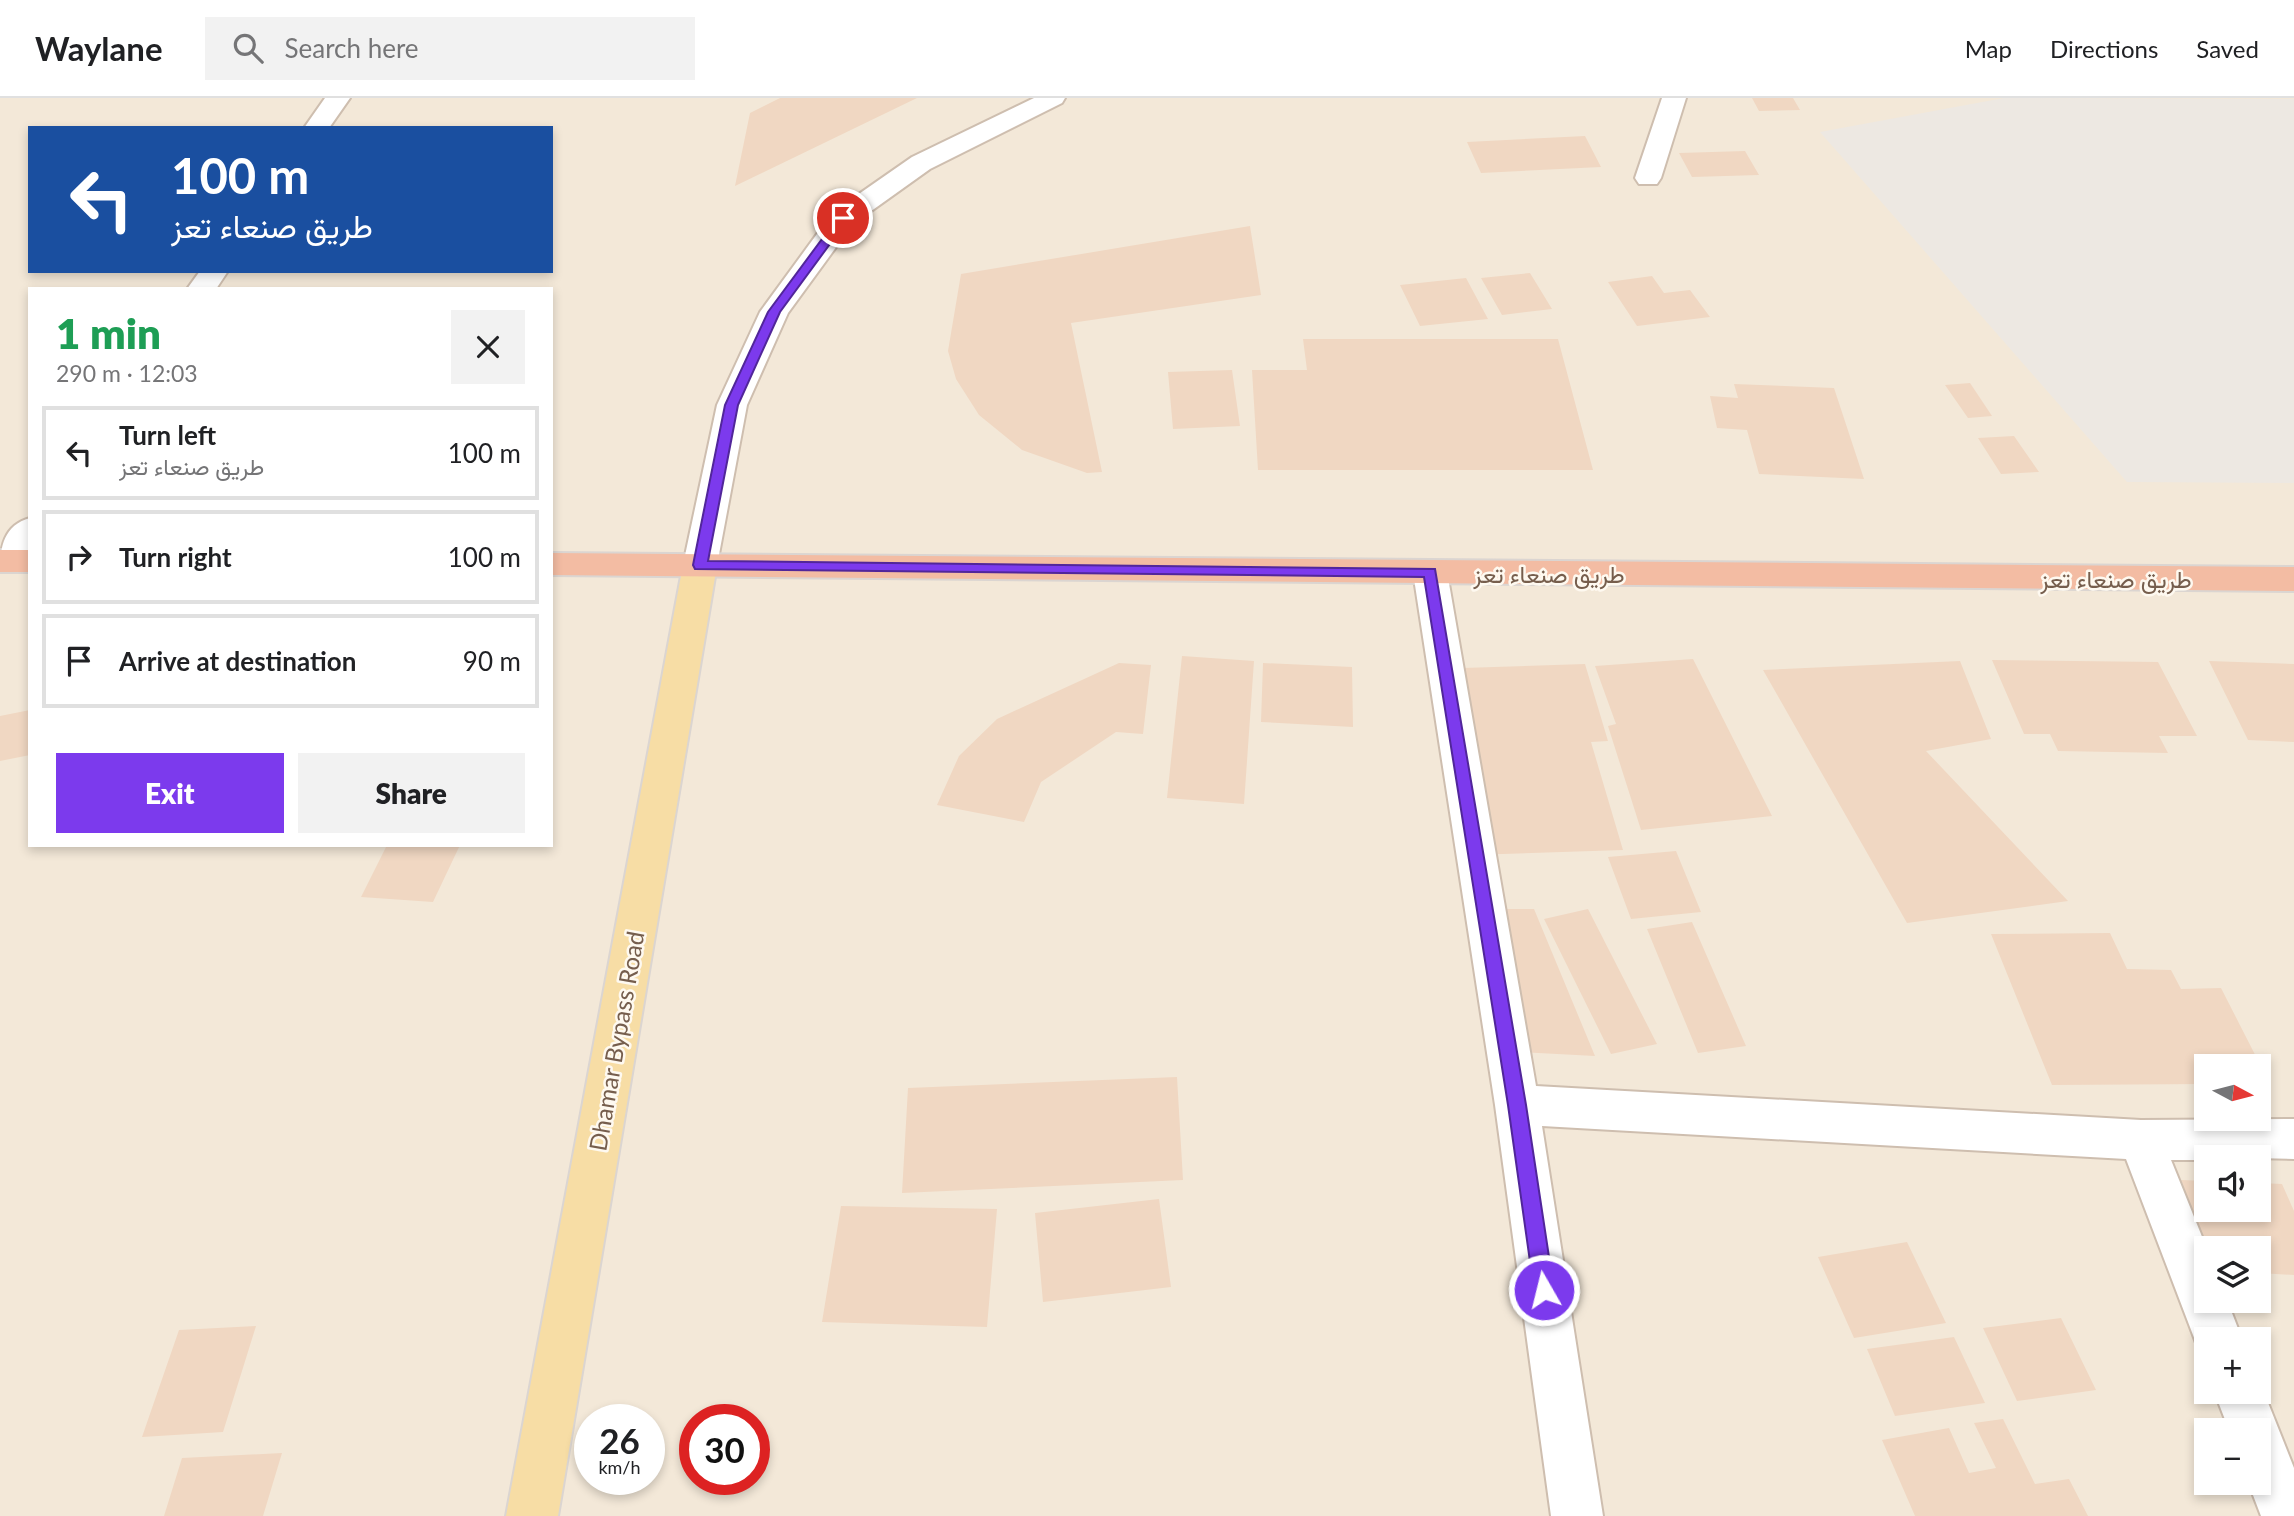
<!DOCTYPE html>
<html lang="en">
<head>
<meta charset="utf-8">
<style>
	:root { --surface:#fff; --page:#f2f2f2; --text:#202124; --muted:#757577; --line:#e0e0e0; --accent:#7c3aed }
	body { margin:0; font-family:Lato,Vazirmatn,sans-serif; background:var(--page); color:var(--text); height:100vh; display:flex; flex-direction:column; font-size:26px; white-space:nowrap }
	* { box-sizing:border-box; margin:0 }
	p { font-size:23px; color:var(--muted) }
	.icon { flex:none; width:38px; height:38px; fill:none; stroke:currentColor; stroke-width:2; stroke-linecap:round; stroke-linejoin:round }
	.map { position:relative; flex:1; overflow:hidden }
	.side { position:absolute; left:28px; top:189px; width:525px; height:560px; display:flex; flex-direction:column; background:var(--surface); border-radius:0px; box-shadow:0 4px 10px #0003 }
	.side>* { flex:none }
	.top-card { position:absolute; left:28px; top:28px; width:525px; height:147px; border-radius:0px; box-shadow:0 4px 10px #0003; background:#1a4fa0; color:#fff; overflow:hidden }
	.needle { width:46px; rotate:97deg }
	.buttons { position:absolute; left:2194px; top:956px; display:grid; gap:14px }
	.buttons a { display:grid; place-items:center; width:77px; height:77px; border-radius:0px; background:var(--surface); box-shadow:0 4px 10px #0003; font-size:35px }
	.speed { position:absolute; left:574px; top:1306px; display:flex; gap:14px; font-size:35px; font-weight:700; text-align:center }
	.speed>* { display:grid; place-content:center; width:91px; height:91px; border-radius:50%; background:var(--surface); box-shadow:0 4px 10px #0003; line-height:1 }
	.speed small { font-size:18px; font-weight:400 }
	.speed .limit { border:10px solid #d22; background:#fff; color:#111 }
	.pin { position:absolute; display:grid; place-items:center; width:60px; height:60px; color:#fff; margin:-30px; border:4px solid #fff; border-radius:50%; box-shadow:0 2px 7px #0007 }
	.me { position:absolute; width:77px; margin:-38px; rotate:352deg; stroke-linejoin:round; filter:drop-shadow(0 0 5px #0008) }
	.turn { display:flex; align-items:center; gap:24px; height:147px; padding:0 28px; font-size:32px }
	.turn .icon { width:91px; height:91px; stroke-width:2.5 }
	.turn b { display:block; font-size:49px; line-height:60px }
	.round { display:grid; place-items:center; flex:none; width:74px; height:74px; border-radius:0px; background:var(--page) }
	.summary { display:flex; align-items:center; justify-content:space-between; height:119px; padding:0 28px }
	h1 { font-size:42px; font-weight:800; line-height:52px; color:#1e9e55 }
	.cta { display:flex; gap:14px; margin-top:auto; padding:14px 28px }
	.cta a { flex:1; height:80px; border-radius:0px; background:var(--accent); color:#fff; font-size:28px; font-weight:800; line-height:80px; text-align:center }
	.cta a+a { background:var(--page); color:var(--text) }
	ul { padding:0; list-style:none }
	li { display:flex; align-items:center; gap:21px; height:94px; margin:0 14px 10px; padding:0 14px; border:4px solid var(--line); border-radius:0px }
	li div { flex:1 }
	li b { display:block; font-size:26px }
	li em { font-style:normal }
	header { display:flex; align-items:center; gap:42px; box-sizing:border-box; height:98px; padding:0 35px; background:var(--surface); border-bottom:2px solid var(--line) }
	header strong { font-size:33px }
	nav { display:flex; gap:38px; margin-inline-start:auto; font-size:24px }
	.search { width:490px; height:63px; background:var(--page); display:flex; align-items:center; gap:18px; box-sizing:border-box; padding:0 24px; border-radius:0px; color:var(--muted); font-size:26px }
	.map>svg:first-child { display:block }
</style>
</head>
<body>
<header>
<strong>Waylane</strong>
<div class="search"><svg class="icon" aria-label="search" viewBox="0 0 24 24"><circle cx="10" cy="10" r="6"/><path d="M15 15l6 6"/></svg>Search here</div>
<nav><a>Map</a><a>Directions</a><a>Saved</a></nav>
</header>
<div class="map">
<svg width="2294" height="1418" viewBox="0 0 2294 1418">
	<rect width="100%" height="100%" fill="#fcf6e9"/>
	<path fill="#f3e8d8" fill-rule="evenodd" d="M0 0H2294V1418H0ZM30 30H551V173H30ZM30 191H551V747H30ZM2207 968H2259V1020H2207ZM2207 1059H2259V1111H2207ZM2207 1150H2259V1202H2207ZM2207 1241H2259V1293H2207ZM590 1321H649V1381H590ZM695 1321H754V1381H695ZM2207 1332H2259V1384H2207Z"/>
	<path fill="#ede8e2" d="M2004 0 2294 1V385L2127 384 1820 34Z"/>
	<path fill="#f0d7c2" d="M780 0H917L735 88 750 15Z
		M1752 0H1793L1800 12 1759 13Z
		M1585 38 1601 69 1481 75 1467 44Z
		M1745 53 1759 77 1692 79 1679 55Z
		M1250 128 1261 197 1071 225 1102 374 1087 375 1022 352 979 317 956 281 948 253 961 176Z
		M1530 175 1552 211 1502 217 1481 180Z
		M1652 178 1664 195 1690 192 1710 219 1637 228 1608 184Z
		M1466 180 1488 221 1420 228 1400 187Z
		M1303 241H1558L1593 372H1258L1252 272H1307Z
		M1232 272 1240 328 1173 331 1168 274Z
		M1970 285 1992 318 1968 320 1945 287Z
		M1734 286 1834 290 1864 381 1759 376 1747 332 1717 330 1710 298 1738 300Z
		M2014 338 2039 374 2001 376 1978 340Z
		M1182 558 1254 563 1244 706 1167 700Z
		M1693 561 1772 718 1641 732 1608 628 1616 626 1595 568Z
		M1992 562 2158 564 2197 638H2159L2168 655 2058 653 2050 636H2024Z
		M1960 563 1991 641 1926 653 2068 803 1907 825 1763 572Z
		M2209 563 2294 566V644L2248 642Z
		M1119 565 1151 567 1143 636 1116 634 1041 684 1024 724 937 707 959 658 997 621Z
		M1263 565 1352 569 1353 629 1261 624Z
		M1585 566 1608 643 1591 644 1623 752 1471 757 1431 571Z
		M30 612V657L0 663V618Z
		M387 747H460L433 804 361 799Z
		M1676 753 1701 814 1631 821 1608 759Z
		M1469 811H1534L1595 958 1520 954 1505 845 1469 841Z
		M1588 811 1657 946 1611 956 1544 821Z
		M1692 824 1746 948 1698 955 1647 831Z
		M2110 835 2127 871 2171 872 2181 891 2221 890 2270 986H2259V968H2207V986L2052 987 1991 836Z
		M1177 979 1183 1082 902 1095 908 990Z
		M2181 1082 2207 1083V1111H2259V1085L2282 1086 2294 1113V1177L2259 1175V1150H2207Z
		M1159 1101 1171 1189 1043 1204 1035 1115Z
		M841 1108 997 1111 987 1229 822 1224Z
		M1907 1144 1946 1225 1854 1240 1818 1159Z
		M2061 1220 2096 1292 2017 1303 1983 1230Z
		M256 1228 223 1334 142 1339 179 1232Z
		M1954 1239 1985 1305 1895 1318 1867 1251Z
		M2003 1321 2035 1386 2069 1381 2088 1418H1915L1882 1342 1949 1330 1969 1375 1996 1370 1974 1325Z
		M282 1355 263 1418H164L182 1360Z"/>
	<g fill="none" stroke-linecap="round" stroke-linejoin="round">
		<defs>
			<path id="minor" d="M325 0H350L329 30H304Z
				M1034 0H1065L1062 5 930 71 853 126 788 215 747 307 717 467 712 475 700 478 688 475 683 467 717 307 760 214 833 114 912 59Z
				M1662 0H1686L1661 80 1657 86H1639L1635 80Z
				M200 173H228L216 191H187Z
				M30 420V456L19 471 0 472C0 449 4 427 30 420Z
				M1430 463 1442 466 1447 474 1536 988 2141 1022 2294 1021V1061L2207 1059V1062H2171L2207 1151V1202H2227L2242 1241H2207V1260L2201 1258 2126 1061 1542 1028 1603 1418H1551L1495 1007 1413 474 1418 466Z
				M2259 1282 2294 1370V1418H2261L2248 1384H2259V1332H2229L2214 1293H2259Z"/>
			<path id="major" d="M700 456 712 459 717 467 558 1418H506L683 467 688 459Z"/>
			<path id="highway" d="M0 452H30V474H0Z
				M551 455 2294 469V493L551 477Z"/>
		</defs>
		<use href="#minor" stroke="#cebeaf" stroke-width="4"/>
		<use href="#major" stroke="#dbd5d1" stroke-width="4"/>
		<use href="#highway" stroke="#dbd5d1" stroke-width="4"/>
		<use href="#minor" fill="#fff" fill-rule="evenodd"/>
		<use href="#major" fill="#f7dda5" fill-rule="evenodd"/>
		<use href="#highway" fill="#f3bca3" fill-rule="evenodd"/>
	</g>
	<path fill="#7c3aed" stroke="#51269a" stroke-width="2" d="M839 118 849 120 780 214 738 307 708 463 1435 471 1526 1007 1554 1192 1551 1199 1544 1202 1537 1199 1534 1192 1508 1007 1424 479 695 471 693 467 725 307 768 214Z"/>
	<g text-anchor="middle" dominant-baseline="central" stroke-width="5" stroke-linejoin="round" paint-order="stroke">
		<g font-size="24" fill="#765e4d" stroke="#fef9f0">
			<text x="1549" y="475">طريق صنعاء تعز</text>
			<text x="2116" y="480">طريق صنعاء تعز</text>
			<text transform="translate(616 943) rotate(-80)">Dhamar Bypass Road</text>
		</g>
	</g>
</svg>
<div class="buttons">
<a><svg class="needle" viewBox="-14 -14 28 28"><path d="M0-13l5 13h-10z" fill="#e53935"/><path d="M0 13l5-13h-10z" fill="#757577"/></svg></a>
<a><svg class="icon" aria-label="sound" viewBox="0 0 24 24"><path d="M4 9h4l5-4v14l-5-4H4zM17 9q2 3 0 6"/></svg></a>
<a><svg class="icon" aria-label="layers" viewBox="0 0 24 24"><path d="M12 4l9 5-9 5-9-5zM3 14l9 5 9-5"/></svg></a>
<a>+</a>
<a>−</a>
</div>
<div class="speed"><div>26<small>km/h</small></div><div class="limit">30</div></div>
<div class="pin" style="left:843px;top:120px;background:#d93025"><svg class="icon" aria-label="arrive" viewBox="0 0 24 24"><path d="M6 21V4h12l-3 4 3 4H6"/></svg></div>
<svg class="me" style="left:1544px;top:1192px" viewBox="-20 -20 40 40"><circle r="17" fill="#7c3aed" stroke="#fff" stroke-width="3"/><path d="M0-11L8 9 0 5-8 9z" fill="#fff"/></svg>
<div class="top-card">
<div class="turn"><svg class="icon" aria-label="left" viewBox="0 0 24 24"><path d="M17 20v-9H6M10 6l-5 5 5 5"/></svg><div><b>100 m</b>طريق صنعاء تعز</div></div>
</div>
<section class="side">
<div class="summary"><div><h1>1 min</h1><p>290 m · 12:03</p></div><a class="round"><svg class="icon" aria-label="close" viewBox="0 0 24 24"><path d="M6 6l12 12M18 6L6 18"/></svg></a></div>
<ul>
<li><svg class="icon" aria-label="left" viewBox="0 0 24 24"><path d="M17 20v-9H6M10 6l-5 5 5 5"/></svg><div><b>Turn left</b><p>طريق صنعاء تعز</p></div><em>100 m</em></li>
<li><svg class="icon" aria-label="right" viewBox="0 0 24 24"><path d="M7 20v-9h11M14 6l5 5-5 5"/></svg><div><b>Turn right</b></div><em>100 m</em></li>
<li><svg class="icon" aria-label="arrive" viewBox="0 0 24 24"><path d="M6 21V4h12l-3 4 3 4H6"/></svg><div><b>Arrive at destination</b></div><em>90 m</em></li>
</ul>
<div class="cta"><a>Exit</a><a>Share</a></div>
</section>
</div>
</body>
</html>
